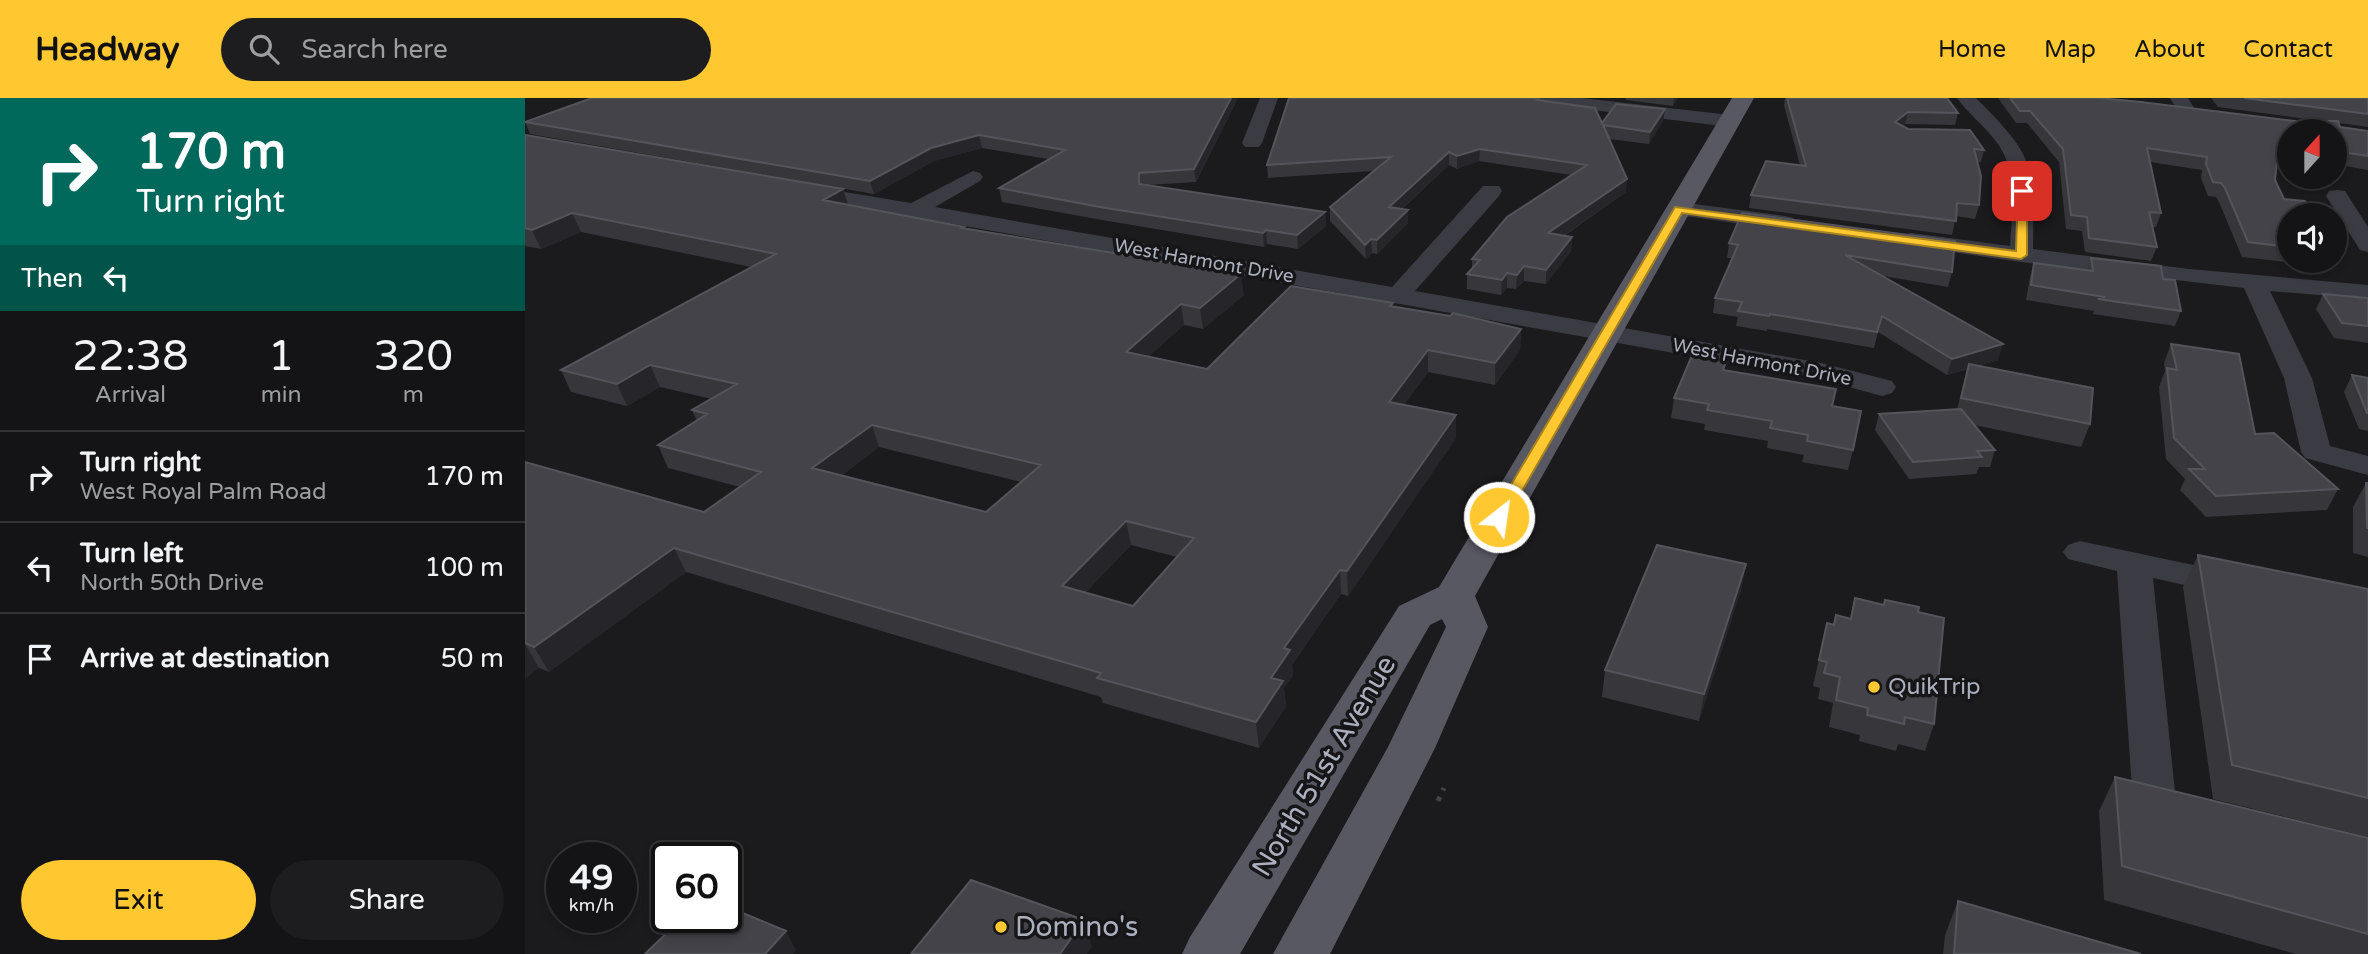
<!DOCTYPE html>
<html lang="en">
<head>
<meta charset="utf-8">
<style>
	:root { --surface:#141416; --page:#1d1d1f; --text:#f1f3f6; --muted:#9d9ea1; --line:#333335; --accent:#ffc831 }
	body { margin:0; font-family:"Varela Round",sans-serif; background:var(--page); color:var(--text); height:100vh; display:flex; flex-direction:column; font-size:26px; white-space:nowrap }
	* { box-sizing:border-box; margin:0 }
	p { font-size:23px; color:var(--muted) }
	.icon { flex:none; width:38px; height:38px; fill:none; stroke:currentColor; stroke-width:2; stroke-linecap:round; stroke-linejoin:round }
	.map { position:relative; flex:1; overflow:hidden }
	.panel { display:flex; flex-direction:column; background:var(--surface); width:525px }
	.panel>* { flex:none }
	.guide { background:#00695c; color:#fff; overflow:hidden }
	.needle { width:46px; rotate:21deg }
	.buttons { position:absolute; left:1752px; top:21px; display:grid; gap:14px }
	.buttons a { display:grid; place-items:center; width:70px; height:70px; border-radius:50%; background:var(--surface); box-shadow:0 4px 10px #0003,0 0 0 2px var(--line); font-size:35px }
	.speed { position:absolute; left:21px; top:744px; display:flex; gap:14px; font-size:35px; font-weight:700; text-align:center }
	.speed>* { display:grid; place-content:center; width:91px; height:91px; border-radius:50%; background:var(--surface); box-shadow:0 4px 10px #0003,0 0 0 2px var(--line); line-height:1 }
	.speed small { font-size:18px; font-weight:400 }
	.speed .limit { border:4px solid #111; border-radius:10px; background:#fff; color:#111 }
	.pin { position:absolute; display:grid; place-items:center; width:60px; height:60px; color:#fff; margin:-30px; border-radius:14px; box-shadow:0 4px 10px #0006 }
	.me { position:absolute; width:77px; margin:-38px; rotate:30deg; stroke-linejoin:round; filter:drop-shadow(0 0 5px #0008) }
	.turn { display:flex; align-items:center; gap:24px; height:147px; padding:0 21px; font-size:32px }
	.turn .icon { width:91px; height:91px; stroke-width:2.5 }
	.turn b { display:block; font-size:49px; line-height:60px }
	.then { display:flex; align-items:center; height:66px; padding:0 21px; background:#0003; gap:14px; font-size:26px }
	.eta { display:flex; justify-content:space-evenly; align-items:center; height:119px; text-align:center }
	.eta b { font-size:42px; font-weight:600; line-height:49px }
	.button { display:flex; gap:14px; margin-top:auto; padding:14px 21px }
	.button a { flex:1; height:80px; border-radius:42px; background:var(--accent); color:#111; font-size:28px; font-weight:600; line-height:80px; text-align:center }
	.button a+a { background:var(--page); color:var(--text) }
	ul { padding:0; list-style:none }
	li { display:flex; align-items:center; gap:21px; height:91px; padding:0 21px; border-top:2px solid var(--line) }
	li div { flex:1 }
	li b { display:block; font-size:26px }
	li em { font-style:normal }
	header { display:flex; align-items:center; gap:42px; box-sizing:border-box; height:98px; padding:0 35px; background:var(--accent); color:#111 }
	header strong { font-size:33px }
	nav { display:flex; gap:38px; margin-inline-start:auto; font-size:24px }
	.search { width:490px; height:63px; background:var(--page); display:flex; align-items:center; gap:18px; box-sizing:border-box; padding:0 24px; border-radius:38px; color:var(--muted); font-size:26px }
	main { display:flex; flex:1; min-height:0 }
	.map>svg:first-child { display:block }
</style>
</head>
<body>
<header>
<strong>Headway</strong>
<div class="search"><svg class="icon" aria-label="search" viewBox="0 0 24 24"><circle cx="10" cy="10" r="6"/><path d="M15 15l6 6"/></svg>Search here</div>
<nav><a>Home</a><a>Map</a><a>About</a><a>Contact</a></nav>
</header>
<main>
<section class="panel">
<div class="guide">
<div class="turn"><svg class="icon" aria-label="right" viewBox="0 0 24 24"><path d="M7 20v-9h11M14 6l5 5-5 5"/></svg><div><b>170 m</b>Turn right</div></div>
<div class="then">Then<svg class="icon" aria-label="left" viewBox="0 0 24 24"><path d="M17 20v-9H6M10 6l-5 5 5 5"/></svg></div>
</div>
<div class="eta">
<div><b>22:38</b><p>Arrival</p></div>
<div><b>1</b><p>min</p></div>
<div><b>320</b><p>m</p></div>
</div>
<ul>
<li><svg class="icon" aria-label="right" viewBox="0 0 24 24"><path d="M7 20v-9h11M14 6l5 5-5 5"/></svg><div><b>Turn right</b><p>West Royal Palm Road</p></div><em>170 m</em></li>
<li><svg class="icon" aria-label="left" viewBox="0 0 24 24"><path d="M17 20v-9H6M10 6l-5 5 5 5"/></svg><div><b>Turn left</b><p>North 50th Drive</p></div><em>100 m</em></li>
<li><svg class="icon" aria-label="arrive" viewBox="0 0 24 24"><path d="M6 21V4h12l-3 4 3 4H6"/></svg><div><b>Arrive at destination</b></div><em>50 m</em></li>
</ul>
<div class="button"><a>Exit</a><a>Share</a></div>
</section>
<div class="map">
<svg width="1843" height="856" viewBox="0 0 1843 856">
	<rect width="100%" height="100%" fill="#1b1a1d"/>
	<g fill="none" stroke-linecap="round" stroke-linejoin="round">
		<path stroke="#41434a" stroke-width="5" stroke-dasharray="4.5 7" stroke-linecap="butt" d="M913 703 919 690"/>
		<path fill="#3b3c43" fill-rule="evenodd" d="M735 0H753L737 45 734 49H720L717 45Z
			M1002 0H1057L1205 17 1214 23 1205 29 1011 5Z
			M1432 0H1451C1512 61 1509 67 1508 151L1664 171 1843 187V201L1745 193 1787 280 1805 348 1843 358V377L1780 360 1776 354 1759 280 1719 190 1496 164 1378 147 1374 142 1378 137 1386 135 1485 148C1487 111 1495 72 1469 41 1458 27 1443 15 1432 0Z
			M1645 0H1663L1671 13 1662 19 1655 17Z
			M448 73 455 75 458 79 455 83 410 109 867 189 958 88H974L977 93 974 98 890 193 1296 265 1367 283 1371 289 1367 295 1357 298 1294 281 278 99 270 98 267 93 270 88 278 87 386 105Z
			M1812 92 1820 93 1843 129V154L1835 152 1801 98 1804 93Z
			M1154 104 1260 118 1268 120 1271 125 1268 130 1260 132 1146 116 1143 111 1146 106Z
			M1555 443 1706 475 1718 478 1724 486 1718 494 1706 497 1628 480 1650 694 1673 701 1680 713 1673 725C1653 732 1635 724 1615 718L1608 706 1592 473 1543 461 1538 454 1543 447Z"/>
		<path fill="#575862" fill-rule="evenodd" d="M1207 0H1229L950 498 963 529 910 650 805 856H748L863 649 921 529 917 521 905 527 715 856H657L665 839 874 508 914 489Z"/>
	</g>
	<path fill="#37363b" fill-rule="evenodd" d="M67 0H713L671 84 623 87 800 114 801 128 773 151 742 146 739 149 577 122 477 104 474 90 523 61 457 50 409 63 349 96 5 36 0 24Z
		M1101 0H1153L1148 8 1101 2Z
		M1260 0H1422L1433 15 1430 27 1380 26 1378 28 1383 31 1459 52 1456 64H1452L1454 107 1450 121 1431 118 1427 137 1224 110 1226 97 1275 67 1259 7Z
		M1473 0H1574L1770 23H1797L1693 9 1686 0H1843V29L1814 25 1815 29 1843 33V72L1810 66V33H1764V59L1753 57 1750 82 1764 117V163H1789L1787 167 1717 159 1694 104 1691 99 1683 98 1676 80 1677 72 1625 64 1636 115 1631 129H1628L1632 149 1626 163 1560 154 1557 133 1541 131 1534 64 1502 25H1491Z
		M1017 3 1077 25 1140 11 1138 23 1124 46 1084 41 1101 94 1039 138 1047 139 1046 153 1021 186 999 183 991 191 982 190 976 197 942 191V176L947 170V161L1046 77 954 63 932 71 924 67 877 111 883 112V125L852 156 847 155 841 161 805 123V109L849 73 743 80 742 67Z
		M0 37 318 91 323 107 440 131 719 197 678 231 659 227 624 258 682 271 868 209 996 231 995 252 970 287 903 274 879 307 931 317V340L823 498 816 496 767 567 768 577 759 590 761 608 734 650 578 605 576 599 161 474 24 574 14 570 0 580V364L179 414 215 389 143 370 133 347 172 323 167 312 187 301 135 289 102 308 46 294 36 272 226 169 56 134 16 151 0 148ZM354 349 496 384 461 414 317 377ZM606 447 652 459 608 508 560 495Z
		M1217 115 1427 174 1423 189 1358 178 1473 262 1453 268 1565 326 1556 349 1449 327 1470 352 1465 369H1454L1451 376 1384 381 1350 332 1354 316 1432 311 1443 271 1422 277 1353 234 1349 250 1242 231V233L1211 228 1213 219 1188 215 1190 200 1207 160H1202L1204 145Z
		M1566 160 1638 181 1656 213 1650 228 1568 216 1569 213 1501 202 1505 179 1509 165 1562 172Z
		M1798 196 1843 200V245L1809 240 1791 211Z
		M1646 246 1730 336 1813 391 1802 412 1681 419 1655 392 1660 381 1641 361 1634 289 1640 273 1639 265Z
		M1200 272 1307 308 1328 352 1323 372 1277 364 1279 357 1242 350 1243 343 1179 332 1180 326 1146 320 1149 300Z
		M1827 277 1843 280V333L1834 331 1819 294Z
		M1841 385H1843V459L1828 455V409Z
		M1673 457 1843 491V739L1688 701 1658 489Z
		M1221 466 1216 492 1174 623 1077 599 1080 572Z
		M1330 500 1393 514 1409 626 1400 653 1373 646 1371 653 1334 643 1335 637 1304 629 1308 605 1293 601 1295 590 1288 588 1302 525 1309 527 1325 520Z
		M1590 679 1843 740V856H1771L1579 802 1574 713Z
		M1433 803 1616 856H1418L1420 837Z"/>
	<path fill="#262529" d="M706 0H713L671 84 669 71Z
		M1149 0H1153L1148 8Z
		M1140 11 1138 23 1124 46 1125 34Z
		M1383 14 1380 26 1368 36 1370 24Z
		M454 37 457 50 409 63 349 96 345 83 406 50Z
		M955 51 954 63 932 71V58Z
		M924 54V67L864 122V109Z
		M1102 81 1101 94 1022 149 1023 135Z
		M318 91 324 110 298 102Z
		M883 112V125L852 156V142Z
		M800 114 801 128 773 151 772 137Z
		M47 115 56 134 16 151 7 132Z
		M741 132 742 146 739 149 738 135Z
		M1047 139 1046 153 1021 186V172Z
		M846 141 847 155 841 161 840 147Z
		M999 168V183L991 191 992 177Z
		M982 175V190L976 197 977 182Z
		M716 176 719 197 678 231 675 210Z
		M656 206 659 227 605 275 601 254Z
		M996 231 995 252 970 287V265Z
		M1478 246 1473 262 1422 277 1427 261Z
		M903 252V274L865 326 864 304Z
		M125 267 135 289 102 308 92 286Z
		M931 317V340L823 498 822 473Z
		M347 327 354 349 295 393 287 370Z
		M601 423 606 447 543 513 537 488Z
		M149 450 161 474 24 574 9 549Z
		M1221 466 1216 492 1174 623 1179 596Z
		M815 472 816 496 767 567 768 577 759 590 761 608 734 650 731 624 746 580 759 550Z
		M0 546 14 570 0 580Z
		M559 822 567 849 562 856H535Z
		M261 833 271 852 268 856H240Z"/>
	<path fill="#434349" stroke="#54545b" stroke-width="2" fill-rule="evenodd" d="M67 0H706L669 71 614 75V86L800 114 772 137 741 132 738 135 575 109 474 90 540 52 454 37 406 50 345 83 0 24Z
		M764 0H1014L1012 2 1070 10 1077 25 1091 6 1140 11 1125 34 1078 27 1102 81 1023 135 1047 139 1021 172 999 168 992 177 982 175 977 182 942 176 955 162 947 161 982 119 1062 67 955 51 932 58 924 54 864 109 883 112 852 142 846 141 840 147 805 109 866 59 742 67Z
		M1262 0H1422L1433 15 1383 14 1370 24 1383 31 1445 32 1459 52 1449 51 1456 78 1454 107 1432 105 1431 123 1226 97 1241 63 1281 68Z
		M1485 0H1574L1616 4 1770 23H1813L1815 29 1843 33V58L1810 53V33H1764V45L1754 44 1750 82 1759 101 1780 103 1788 117H1764V149L1723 144 1700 90 1696 85 1688 84 1681 66 1682 59 1622 50 1636 115 1624 114 1632 149 1564 140 1562 119 1546 117 1538 51 1505 13H1495Z
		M1719 0H1843V16Z
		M0 37 318 91 298 102 439 129 437 130 716 176 675 210 656 206 601 254 682 271 766 188 868 205 865 208 925 218 928 215 996 231 970 265 903 252 864 304 931 317 822 473 815 472 759 550 765 552 746 580 758 583 731 624 572 580 576 575 149 450 9 549 0 545V364L179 414 236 374 133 347 182 316 167 312 212 286 125 267 92 286 36 272 251 156 47 115 7 132 0 130ZM347 327 516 367 461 414 287 370ZM601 423 669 440 608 508 537 488Z
		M1217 115 1430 143 1427 174 1320 157 1478 246 1427 261 1357 218 1352 234 1245 216 1244 218 1213 213 1217 204 1190 200 1213 147 1204 145Z
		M1566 160 1636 168 1638 181 1650 182 1656 213 1573 201 1580 199 1506 187 1509 165 1568 173Z
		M1798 196 1843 200V228L1817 225Z
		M1646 246 1714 256 1730 336 1749 335 1813 391 1691 398 1664 371H1680L1649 340 1642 270 1652 272Z
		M1168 255 1202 261 1198 272 1311 291 1307 308 1336 313 1328 352 1282 343 1283 337 1245 330 1247 323 1182 312 1184 306 1149 300Z
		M1444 266 1568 290 1565 326 1436 300Z
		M1827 277 1843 280V315H1842Z
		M1436 311 1470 352 1452 353 1457 359 1388 364 1354 316Z
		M1841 385H1843V430H1842Z
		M1132 447 1221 466 1179 596 1080 572Z
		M1673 457 1843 491V700L1707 667Z
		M1330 500 1359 507 1360 502 1394 509 1393 514 1419 520 1409 626 1380 619 1379 626 1342 617 1343 610 1311 602 1315 579 1299 575 1302 564 1294 562 1302 525 1309 527 1311 517 1326 521Z
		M1590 679 1843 740V836L1597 768Z
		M446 782 559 822 535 856H386Z
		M1433 803 1616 856H1429Z
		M201 808 261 833 240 856H120L158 819H201Z"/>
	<path fill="#ffc831" stroke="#a68220" stroke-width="2" d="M1493 91 1502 93V157L1496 161 1157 115 982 419 974 424 967 419 1150 109 1491 153Z"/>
	<g fill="#ffc831" stroke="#161518" stroke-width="2.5">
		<circle cx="1349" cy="589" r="7"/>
		<circle cx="476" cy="829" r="7"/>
	</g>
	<g text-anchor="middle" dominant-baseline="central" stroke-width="7" stroke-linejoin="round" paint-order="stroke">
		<g font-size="19" fill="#acb0be" stroke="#161518">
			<text transform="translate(679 163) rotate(10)">West Harmont Drive</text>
			<text transform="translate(1237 264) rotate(11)">West Harmont Drive</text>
		</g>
		<g font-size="23" fill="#acb0be" stroke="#161518" text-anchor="start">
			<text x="1363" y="589">QuikTrip</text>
		</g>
		<g font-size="28" fill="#acb0be" stroke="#161518">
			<text transform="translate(799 668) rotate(-59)">North 51st Avenue</text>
		</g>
		<g font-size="28" fill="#acb0be" stroke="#161518" text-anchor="start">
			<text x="490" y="829">Domino's</text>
		</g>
	</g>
</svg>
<div class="buttons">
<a><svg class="needle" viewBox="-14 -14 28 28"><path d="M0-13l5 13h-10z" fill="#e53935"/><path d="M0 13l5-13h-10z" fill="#9d9ea1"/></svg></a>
<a><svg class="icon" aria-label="sound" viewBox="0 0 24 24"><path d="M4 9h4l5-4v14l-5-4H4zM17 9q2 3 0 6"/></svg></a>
</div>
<div class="speed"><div>49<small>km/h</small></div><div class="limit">60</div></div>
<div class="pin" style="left:1497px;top:93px;background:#d93025"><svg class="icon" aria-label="arrive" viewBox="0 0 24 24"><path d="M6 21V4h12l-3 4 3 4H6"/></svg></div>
<svg class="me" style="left:974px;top:419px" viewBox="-20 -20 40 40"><circle r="17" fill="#ffc831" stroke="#fff" stroke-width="3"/><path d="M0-11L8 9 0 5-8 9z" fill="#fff"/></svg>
</div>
</main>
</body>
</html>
